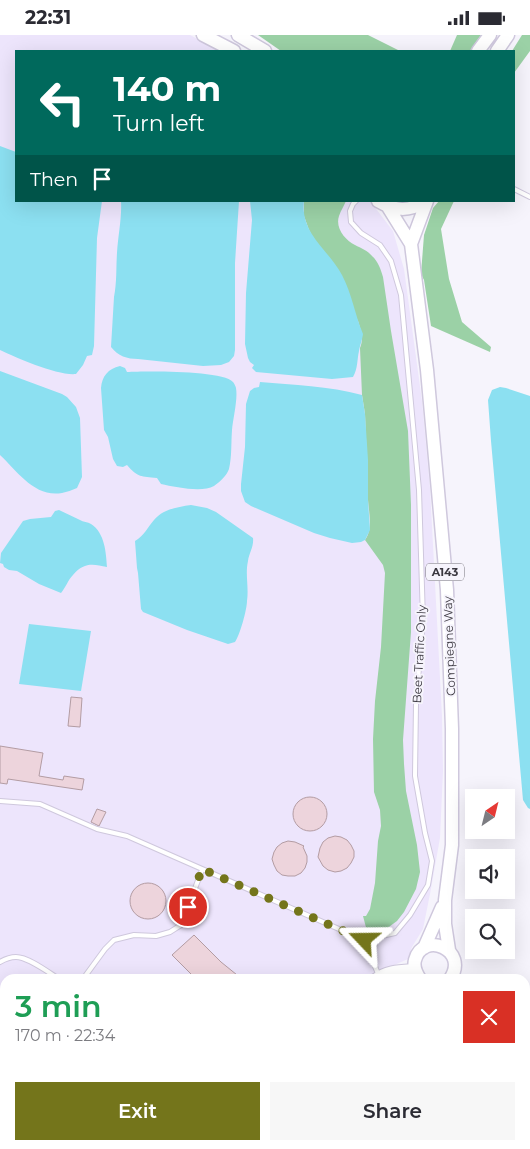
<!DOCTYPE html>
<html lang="en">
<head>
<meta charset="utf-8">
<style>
	:root { --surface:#fff; --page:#f7f7f7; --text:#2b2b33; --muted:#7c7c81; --accent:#74751b }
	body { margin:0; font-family:Montserrat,sans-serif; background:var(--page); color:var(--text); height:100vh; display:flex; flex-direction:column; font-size:19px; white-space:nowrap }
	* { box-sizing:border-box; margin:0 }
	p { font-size:16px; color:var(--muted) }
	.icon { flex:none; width:28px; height:28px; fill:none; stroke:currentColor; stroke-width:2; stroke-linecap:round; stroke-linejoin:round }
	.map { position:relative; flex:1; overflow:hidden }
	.panel { position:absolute; left:0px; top:939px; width:530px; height:176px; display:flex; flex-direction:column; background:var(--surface); border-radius:15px 15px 0 0; box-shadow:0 5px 20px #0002 }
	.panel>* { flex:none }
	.top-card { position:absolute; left:15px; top:15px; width:500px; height:152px; border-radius:0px; box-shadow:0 5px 20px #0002; background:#00695c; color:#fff; overflow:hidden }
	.needle { width:32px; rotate:35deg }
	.tools { position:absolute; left:465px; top:754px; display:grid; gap:10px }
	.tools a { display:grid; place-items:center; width:50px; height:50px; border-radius:0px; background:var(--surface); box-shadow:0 5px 20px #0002; font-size:25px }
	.pin { position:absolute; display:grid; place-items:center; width:42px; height:42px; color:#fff; margin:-21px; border:2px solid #fff; border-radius:50%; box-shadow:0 1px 5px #0007 }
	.me { position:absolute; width:55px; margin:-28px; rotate:293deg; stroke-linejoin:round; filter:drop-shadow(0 0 4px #0008) }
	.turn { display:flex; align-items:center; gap:18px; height:105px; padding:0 15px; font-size:22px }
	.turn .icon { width:65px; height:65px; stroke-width:2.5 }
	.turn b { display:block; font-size:35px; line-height:42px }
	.then { display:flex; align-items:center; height:48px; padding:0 15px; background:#0003; gap:10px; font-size:19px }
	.round { display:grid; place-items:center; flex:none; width:52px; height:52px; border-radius:0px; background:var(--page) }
	.overview { display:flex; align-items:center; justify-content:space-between; height:85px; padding:0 15px }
	h1 { font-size:30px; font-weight:600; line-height:38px; color:#1e9e55 }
	.action { display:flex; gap:10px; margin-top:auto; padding:10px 15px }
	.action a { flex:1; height:58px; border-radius:0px; background:var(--accent); color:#fff; font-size:20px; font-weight:600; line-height:58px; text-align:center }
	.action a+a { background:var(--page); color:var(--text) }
	.status { display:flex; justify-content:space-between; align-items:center; height:35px; padding:0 25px; background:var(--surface); direction:ltr }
	.status svg { height:14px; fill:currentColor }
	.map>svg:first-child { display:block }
</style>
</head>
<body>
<div class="status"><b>22:31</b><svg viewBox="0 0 49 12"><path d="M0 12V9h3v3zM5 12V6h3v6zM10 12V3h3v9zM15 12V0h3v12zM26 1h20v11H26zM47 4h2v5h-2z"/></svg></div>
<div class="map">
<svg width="530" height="1114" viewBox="0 0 530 1114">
	<rect width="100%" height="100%" fill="#f6f4fc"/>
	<path fill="#ede5fc" d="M0 0H190L220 16H16V166H370L393 196 404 234 422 366 430 453 442 681 443 736 440 803 430 859 423 894 412 912 408 924 367 942 366 944H5V1110H231L228 1114H0Z
		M525 970 530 971V1020L525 1024Z
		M247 1110H446L448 1114H244Z"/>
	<path fill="#9bd1a6" d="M258 0H368L400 16H281Z
		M457 0H481L470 16H450Z
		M522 0H530V16L514 38V16H512Z
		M304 166H346C344 171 341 175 339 181 335 193 345 205 355 210 361 213 368 216 372 221 378 226 381 235 383 242L391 296 408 396 411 470V597L403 705 404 729 406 756 417 810 420 837 416 854 404 877 397 886 386 894 374 899 368 900 363 881H366L370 874 375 848 378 806 381 791 380 775 374 757 373 704 375 666 381 612 385 538 383 530 365 505C373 494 369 479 368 465 367 461 368 457 368 453L365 379 362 360 360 313C364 303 361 296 358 286L309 195 304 181Z
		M439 166H454L441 194 449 244 462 287 491 312 490 317 431 291 424 245 421 239 424 200 433 173Z
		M27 1110H197L194 1114H31Z"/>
	<path fill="#8ce0f1" d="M0 111 16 117V166H102L97 203 94 311 92 320 87 321 83 330 76 339C58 341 17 323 0 315Z
		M121 166H239L235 228V315L234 321 229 327 221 330 203 331 138 324C127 324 118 321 111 312L114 262C117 247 116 232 117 218 118 201 122 183 121 166Z
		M250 166H304C300 199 329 215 342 240 352 259 355 280 363 299 362 306 360 310 359 316 357 325 358 333 353 342L332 344 256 337 252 333 254 330 250 327 248 323 245 309 246 258 252 185Z
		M120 331 125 333 127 337C144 336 223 335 233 347 234 348 236 352 236 353 238 364 233 384 232 395 231 408 232 421 229 434 227 440 220 447 214 451 202 458 175 452 161 449L157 443C141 441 138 443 127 430L123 432 117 431 113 424 108 402 104 395 101 353C102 341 108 334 120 331Z
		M0 336 62 359 67 362 76 372 80 383 82 442 77 453C72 455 67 457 62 458 35 463 17 436 0 420Z
		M260 347C293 350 329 351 362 360L365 379 368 425V465L370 495 365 505 361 507 352 508 330 503 314 498 251 471 245 467 241 456V449L245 412 246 369 250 356 254 353 259 352Z
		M500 352 506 353 530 361V774L528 773 523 765 491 406 488 365 492 355Z
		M191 470 207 473 216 477 253 503C254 512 249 518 248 526 245 539 249 552 247 566 247 574 240 600 235 607L228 609 187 595 143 577 141 574 138 538 137 533 135 506C145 500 147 493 154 485 163 474 178 472 191 470Z
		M59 475C66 478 73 482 80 485 83 487 88 487 91 489 105 498 106 518 107 532 93 529 84 527 73 540 68 545 66 552 61 558L39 549 17 536 9 535 4 532 3 529 0 528 1 518 23 486 30 484 51 482 55 476Z
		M29 589 91 596 81 656 19 649Z"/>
	<path fill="#edd4dc" stroke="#b39ca3" d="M71 662 82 663 80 692 68 691Z
		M0 711 43 718 39 741 63 745 64 741 84 744 82 755 8 744 7 749 0 748Z
		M293 779a17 17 0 1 1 34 0a17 17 0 1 1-34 0Z
		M97 774 106 777 99 791 91 787Z
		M335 801 341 802 347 805 351 810 354 816V822L351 828 347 833 341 836 335 837 328 835 323 831 318 822 320 813 323 807 328 803Z
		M288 806 295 807 304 811 303 812 307 821V827L305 833 301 838 295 841H288L282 840 277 836 274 830 272 824 274 817 277 812 282 808Z
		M130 866a18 18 0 1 1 36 0a18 18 0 1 1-36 0Z
		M194 900 221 927 242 944H196L172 920Z"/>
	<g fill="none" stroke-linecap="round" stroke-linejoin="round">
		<defs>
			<path id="service" d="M514 154 530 162
				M356 166 353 169 350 176 351 187 361 198 380 210 391 226 401 260 419 455 423 585 416 669 415 741 425 798 432 826 428 850 410 880 395 898 364 905
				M0 766 40 769 97 794 127 801 364 905 379 941
				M0 927C5 924 10 922 16 922 28 922 48 937 59 944
				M456 939 463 944
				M83 944 105 914 114 905 134 900 156 901 170 897 181 890 202 835
				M338 1110 339 1114"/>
			<path id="minor" d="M312 1110 315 1114"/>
			<path id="tertiary" d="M375 944C386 935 401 935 415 934
				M234 1114 238 1110"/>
			<path id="trunk" d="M203 0 234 16
				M238 0 265 16
				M478 16 490 0
				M497 16 508 0
				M378 166C395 176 409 177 426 166
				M388 172 411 209 427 335 447 555 452 694V810L445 865V889L449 915
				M411 209 427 166
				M424 913 442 872
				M420 944C416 938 413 932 415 925 423 895 470 915 450 944
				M474 1110 475 1114"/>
		</defs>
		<use href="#service" stroke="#cfc8dd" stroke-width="6"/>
		<use href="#minor" stroke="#cfc8dd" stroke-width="10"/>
		<use href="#tertiary" stroke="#cfc8dd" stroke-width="12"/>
		<use href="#trunk" stroke="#cfc8dd" stroke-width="15"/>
		<use href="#service" stroke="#fff" stroke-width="4"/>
		<use href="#minor" stroke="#fff" stroke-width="8"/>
		<use href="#tertiary" stroke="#fff" stroke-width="10"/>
		<use href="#trunk" stroke="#fff" stroke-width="12"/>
	</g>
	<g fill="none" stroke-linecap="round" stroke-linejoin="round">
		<path stroke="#74751b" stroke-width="9" stroke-dasharray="0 16.2" d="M188 872 202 834 364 905"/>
	</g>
	<g text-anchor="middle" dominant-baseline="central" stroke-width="4" stroke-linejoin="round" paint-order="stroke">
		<rect fill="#f6f4fc" stroke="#737078" stroke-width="1" x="426" y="528.5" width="38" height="17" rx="4"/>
		<g font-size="11" font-weight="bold" fill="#3b3840">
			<text x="445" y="537">A143</text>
		</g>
		<g font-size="12" fill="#3b3840" stroke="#f6f4fc">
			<text transform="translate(449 611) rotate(-92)">Compiegne Way</text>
			<text transform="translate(419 619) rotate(-87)">Beet Traffic Only</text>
		</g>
	</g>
</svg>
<div class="tools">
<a><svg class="needle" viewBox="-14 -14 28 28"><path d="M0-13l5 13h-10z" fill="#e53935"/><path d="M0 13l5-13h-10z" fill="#7c7c81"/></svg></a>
<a><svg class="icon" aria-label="sound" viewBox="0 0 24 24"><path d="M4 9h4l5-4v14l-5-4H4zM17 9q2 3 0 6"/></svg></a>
<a><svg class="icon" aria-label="search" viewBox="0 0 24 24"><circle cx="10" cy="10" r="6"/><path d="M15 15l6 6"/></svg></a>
</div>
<div class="pin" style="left:188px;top:872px;background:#d93025"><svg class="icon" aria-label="arrive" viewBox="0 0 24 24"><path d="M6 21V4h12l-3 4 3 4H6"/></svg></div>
<svg class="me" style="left:364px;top:905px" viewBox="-20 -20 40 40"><path d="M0-17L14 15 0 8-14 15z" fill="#74751b" stroke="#fff" stroke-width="4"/></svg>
<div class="top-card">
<div class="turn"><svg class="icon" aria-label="left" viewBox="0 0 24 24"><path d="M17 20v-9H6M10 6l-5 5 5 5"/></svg><div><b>140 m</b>Turn left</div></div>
<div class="then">Then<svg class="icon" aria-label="arrive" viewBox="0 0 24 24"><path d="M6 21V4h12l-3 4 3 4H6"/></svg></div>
</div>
<section class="panel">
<div class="overview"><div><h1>3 min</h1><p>170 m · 22:34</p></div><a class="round" style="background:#d93025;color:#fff"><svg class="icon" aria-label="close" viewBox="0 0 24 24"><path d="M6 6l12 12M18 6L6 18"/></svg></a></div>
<div class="action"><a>Exit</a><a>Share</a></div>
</section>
</div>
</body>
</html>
